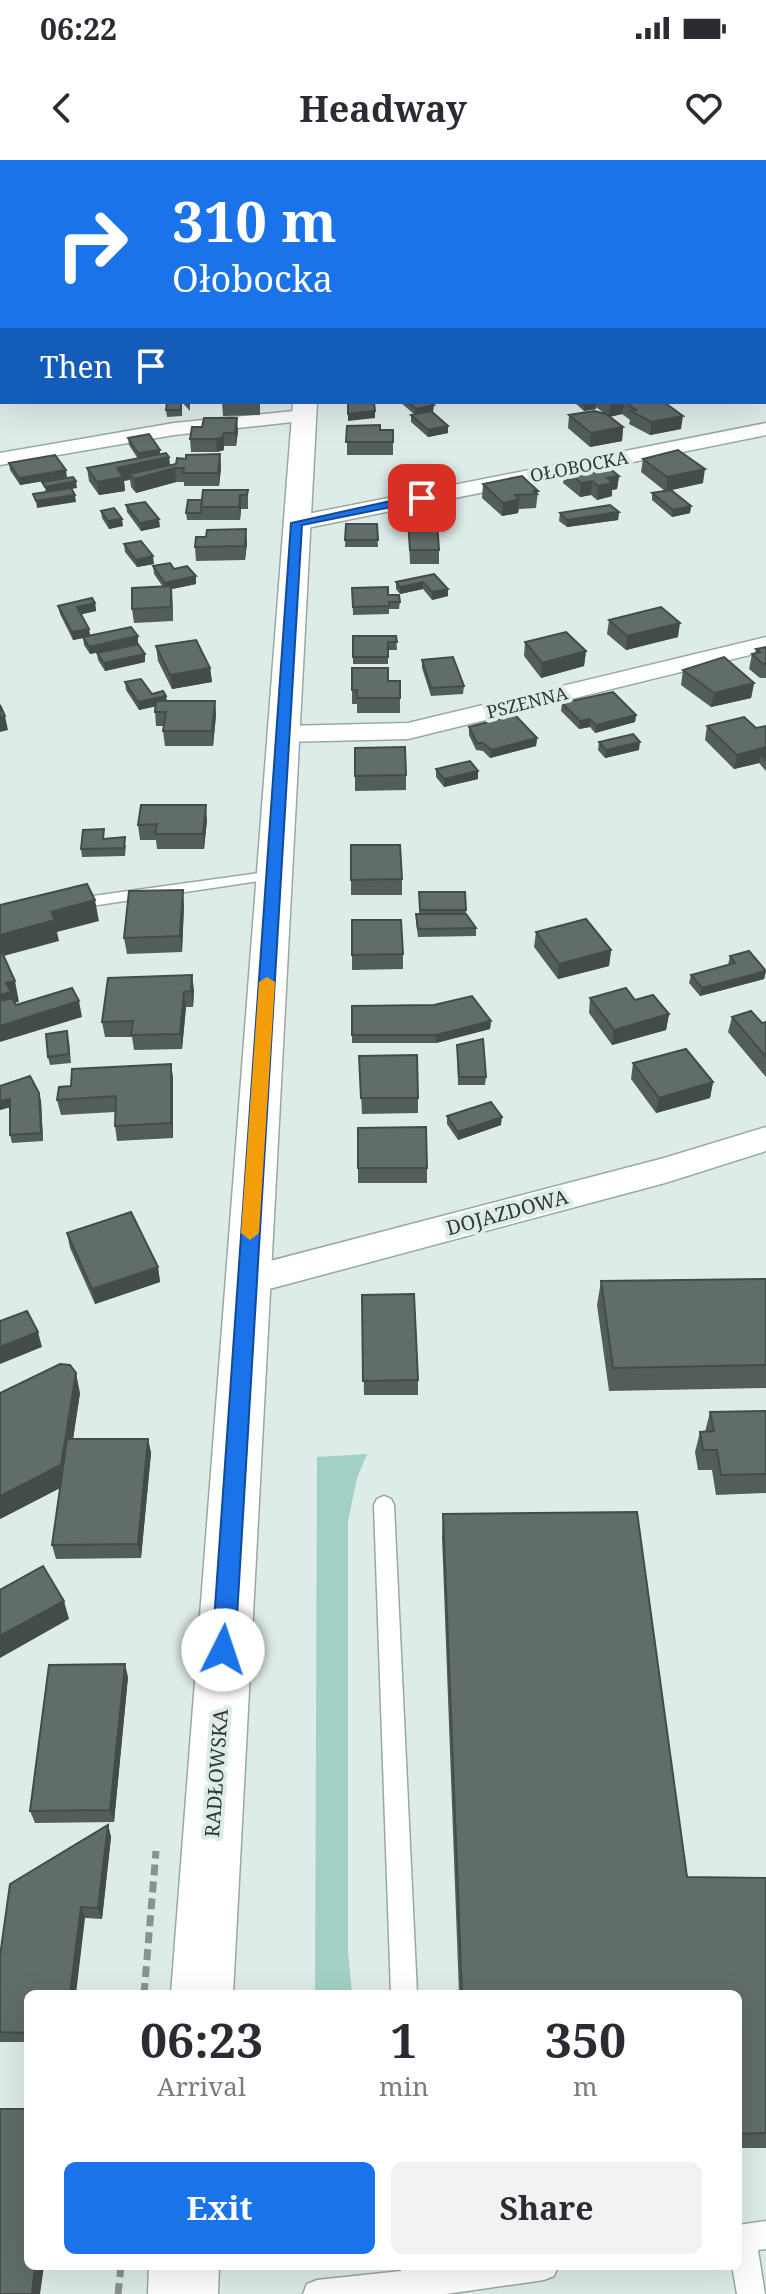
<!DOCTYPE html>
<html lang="en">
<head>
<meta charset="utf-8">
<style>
	:root { --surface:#fff; --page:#f2f2f3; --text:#2b2b33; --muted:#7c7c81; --accent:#1a73e8 }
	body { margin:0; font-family:"Noto Serif",serif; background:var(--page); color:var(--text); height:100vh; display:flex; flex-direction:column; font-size:30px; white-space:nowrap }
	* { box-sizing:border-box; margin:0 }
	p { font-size:26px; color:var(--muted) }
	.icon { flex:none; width:44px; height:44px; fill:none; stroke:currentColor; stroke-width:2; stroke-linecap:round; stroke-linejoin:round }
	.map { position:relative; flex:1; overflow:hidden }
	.details { position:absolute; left:24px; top:1830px; width:718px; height:280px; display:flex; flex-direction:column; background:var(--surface); border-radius:12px; box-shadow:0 8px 32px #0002 }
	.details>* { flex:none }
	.banner { position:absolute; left:0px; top:0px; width:766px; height:244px; box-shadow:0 8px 32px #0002; background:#1a73e8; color:#fff; overflow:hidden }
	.pin { position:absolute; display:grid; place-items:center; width:68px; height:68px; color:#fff; margin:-34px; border-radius:16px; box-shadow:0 4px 12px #0006 }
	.me { position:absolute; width:88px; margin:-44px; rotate:4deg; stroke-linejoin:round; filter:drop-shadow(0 0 6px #0008) }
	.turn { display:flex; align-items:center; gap:28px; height:168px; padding:0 40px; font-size:36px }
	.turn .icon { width:104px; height:104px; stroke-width:2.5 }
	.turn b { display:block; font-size:56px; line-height:68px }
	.then { display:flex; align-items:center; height:76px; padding:0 40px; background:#0003; gap:16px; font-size:30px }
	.eta { display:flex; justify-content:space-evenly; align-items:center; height:136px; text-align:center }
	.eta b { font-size:48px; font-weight:700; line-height:56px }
	.action { display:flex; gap:16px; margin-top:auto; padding:16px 40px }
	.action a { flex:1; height:92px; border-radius:12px; background:var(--accent); color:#fff; font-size:32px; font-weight:700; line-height:92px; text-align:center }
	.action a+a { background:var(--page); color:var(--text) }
	.status { display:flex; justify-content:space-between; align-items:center; height:56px; padding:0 40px; background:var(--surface); direction:ltr }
	.status svg { height:22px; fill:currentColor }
	header { display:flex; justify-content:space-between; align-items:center; height:104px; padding:0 40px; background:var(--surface); font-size:36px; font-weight:700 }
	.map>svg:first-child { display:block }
</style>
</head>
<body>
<div class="status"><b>06:22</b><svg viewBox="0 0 49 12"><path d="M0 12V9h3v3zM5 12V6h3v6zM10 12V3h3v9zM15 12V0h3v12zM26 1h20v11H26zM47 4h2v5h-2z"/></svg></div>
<header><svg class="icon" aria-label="back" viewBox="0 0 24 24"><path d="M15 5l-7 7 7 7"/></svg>Headway<svg class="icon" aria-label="heart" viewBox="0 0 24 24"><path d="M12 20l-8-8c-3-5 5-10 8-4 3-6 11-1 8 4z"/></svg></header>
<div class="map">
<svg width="766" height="2134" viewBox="0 0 766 2134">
	<rect width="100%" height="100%" fill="#deece9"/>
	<path fill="#a3d0c6" d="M367 1294 357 1318 348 1361V1791L352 1834H315L317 1297Z"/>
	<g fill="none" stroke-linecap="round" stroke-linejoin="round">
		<defs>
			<path id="lane" d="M274 711 279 712V718L71 749 64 744 71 739Z
				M384 1336 391 1339 394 1345 417 1834H391L374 1345 377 1339Z
				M766 2061V2089L758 2090 765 2134H737L732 2106H738V2065Z
				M401 2106H558L554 2116 544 2120 446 2134H303L307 2124 317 2120 401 2111Z"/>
			<path id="street" d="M764 59H766V69H764Z
				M0 120H2V132H0Z
				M2 186V198L0 199V187Z
				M304 250 314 256 311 260 174 275 0 305V293L174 263Z
				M766 263V275L297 370 286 363 297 356Z
				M766 477V491L408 579 284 582 271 574 284 566 408 563Z
				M766 967V991L665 1023 247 1135 234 1131 228 1121 234 1111 247 1107 664 998Z"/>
			<path id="secondary" d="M310 0H328V2H310Z
				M293 242H317L233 1834H171Z
				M149 2106H219L218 2134H148Z"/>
		</defs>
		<use href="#lane" stroke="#9aa8a5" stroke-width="3"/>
		<use href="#street" stroke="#9aa8a5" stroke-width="3"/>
		<use href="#secondary" stroke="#9aa8a5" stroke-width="3"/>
		<path stroke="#889290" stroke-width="2" stroke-dasharray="4 2" stroke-linecap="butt" d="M608 0 612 2
			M507 2 514 0"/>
		<path stroke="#889290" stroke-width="7" stroke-dasharray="11 6" stroke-linecap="butt" d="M144 1834 156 1691
			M118 2134 121 2106"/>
		<use href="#lane" fill="#fff" fill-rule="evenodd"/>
		<use href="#street" fill="#fff" fill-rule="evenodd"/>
		<use href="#secondary" fill="#fff" fill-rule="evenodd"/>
	</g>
	<path fill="#535e5b" d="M182 242V256L167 257 166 250Z
		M182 242H204L190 244V251Z
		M222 242H260V255L223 256Z
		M400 242H430L433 252 448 273 428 277 411 262V255L414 254Z
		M574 242H639L681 269 650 275 629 264 630 260 622 254 609 257 623 267 622 281 590 287 568 268 569 255 605 254 596 247V249L584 251Z
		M347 266 380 270H393V295H347Z
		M238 271 236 286H224V290L217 292H191L190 279Z
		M128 278 160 290V294L169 297 170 305 176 304 186 299 220 294 221 308 219 326H184V322H176L136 333 131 327 130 320 124 321 125 331 99 335 89 321 87 308 138 299 129 285Z
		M643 299 703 323 672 330 691 346 690 353 672 357 652 340V333L665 331 641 312Z
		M9 303 67 317 20 325 10 310Z
		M565 309 619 316 617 329 612 330V336L597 340 591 335 580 337 563 323Z
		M483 324 538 331 536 348 519 349 518 353 502 356 482 338Z
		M248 330V349H241L240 360H187L186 353 202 340Z
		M126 345 160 367 141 371 127 352Z
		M101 351 123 366 109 369 102 358Z
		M619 352 618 360 567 367 559 361 560 353Z
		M408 361 439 390V404H410Z
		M346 364H377L378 387H345Z
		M247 383 245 400 196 401 195 387Z
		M124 384 154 404 137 407 125 392Z
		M153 406 174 409 196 416V424L172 429 173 461 134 463 132 449 163 427 154 414Z
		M434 414 448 429V436L432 440 423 429 400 434 396 429V422Z
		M352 428 388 435 400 442 399 449H389V454L353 455Z
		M95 443 96 451 81 454 89 469 90 476H138V484L90 494 84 485 83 478 73 480 60 454 58 446Z
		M609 460 678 477 626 490 607 474Z
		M353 476H396L397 490H388V504H353Z
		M525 482 586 491 584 506 541 518 524 496Z
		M156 486 210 508 212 522 172 529 158 501Z
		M766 487V518H760L749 509 752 494 755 493 756 489Z
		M97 493 145 494V502L105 511 98 500Z
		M422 500 464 526 463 534 431 536 422 508Z
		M352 508 388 521H400V553H357V544H352Z
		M683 510 754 523 751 538 711 547 681 525Z
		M125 522 152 534 166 536 167 541H215L216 555 213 586H165L163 571 164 566H156L155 552 156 546 139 550 126 530Z
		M562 543 636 555 635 562 595 573 590 567 579 569 561 551Z
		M707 566 756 568 766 566V611L759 603 734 609 705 580Z
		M469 567 537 578 536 586 490 598 483 591 476 590 469 575Z
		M599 582 639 590 605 598 598 590Z
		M355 588 406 615V630L355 631Z
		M436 609 478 619 444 627 436 617Z
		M207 660 204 689H157L156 680H140L138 665Z
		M105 679 126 685 125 696 82 697 81 689Z
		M351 685 402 719V735H351Z
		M419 732H465L466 754 476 768V776L418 777 416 762V754H419Z
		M184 745 182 792 127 794 124 778Z
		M352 760 403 794V809L352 810Z
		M536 772 611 790 609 806 558 819 534 787Z
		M730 796 766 811 764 819 700 836 689 823 691 815 728 805Z
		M108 818 194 830 193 847H186L182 889 134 890 132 877H105L102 862Z
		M590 838 635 840 669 854 666 870 612 885 589 853Z
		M352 846 491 861 490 869 436 883H352Z
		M732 857 762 863 766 862V917L728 872Z
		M69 880 71 903 50 905 48 897Z
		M457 885 486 917 485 925H458Z
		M359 896 418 938V953L362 954Z
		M633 903 713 922 710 938 656 953 631 919Z
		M171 904 173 919V978L117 981 115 966V952L61 955 57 940 71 926Z
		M0 926 41 941 43 981 12 983 10 975V947L0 950Z
		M447 956 501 965 458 980 447 964Z
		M358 968 427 1008V1023H358Z
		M67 1073 158 1107 160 1122 95 1144 70 1088Z
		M766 1119V1228L609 1231 597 1145 601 1121Z
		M362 1135 418 1220V1235H364Z
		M0 1233H80L73 1279H148L151 1293 141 1398 56 1399 52 1385 60 1328 0 1359Z
		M766 1251V1333L716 1335 712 1310H698L695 1292 700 1272H705L710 1252Z
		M443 1354 687 1717 766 1718V1988H738V1834H459L442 1377Z
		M128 1517 114 1662 35 1663 30 1651Z
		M108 1665 111 1677 102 1759 85 1758 28 1834V1882H0V1796Z"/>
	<path fill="#444c4a" d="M157 0H222L207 2H140Z
		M0 163H2V175L0 176Z
		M596 242V249L584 251V244Z
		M619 242H624L622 254 609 257 610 244Z
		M434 245 433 252 415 256 416 249Z
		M375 251V258L348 261V254Z
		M683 256 681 269 650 275 651 262Z
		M237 258 238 271 236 286 235 273Z
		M448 266V273L428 277V270Z
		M623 267 622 281 590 287 591 273Z
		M224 273V290L217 292 216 279Z
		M160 290V297L139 300 138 293Z
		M220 294 221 308 219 326 218 313Z
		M169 297 170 309 175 308 176 322 136 333 134 319 129 314 130 319 124 321 125 331 99 335 97 322 117 308Z
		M705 309 703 323 666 331 667 317Z
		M66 310 67 317 20 325 19 318Z
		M619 316 617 329 612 330V336L597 340 598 326 607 318Z
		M76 321 77 328 46 334 45 327Z
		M592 321 591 335 580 337 581 323Z
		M75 335 76 342 37 348 36 341Z
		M240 335 241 349 240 360 239 347Z
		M519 339 518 353 502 356 503 343Z
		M691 346 690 353 672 357 673 350Z
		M619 352 618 360 567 367V360Z
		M122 359 123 366 109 369 108 361Z
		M159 359 160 367 141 371 140 363Z
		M246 369 247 383 245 400V386Z
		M153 396 154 404 137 407 136 400Z
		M196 416V424L172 429 173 461 171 447 166 430 165 423Z
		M423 422V429L400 434V427Z
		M448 429V436L432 440V432Z
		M95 443 96 451 79 455 77 447Z
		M680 463 678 477 626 490 627 476Z
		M89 469 90 477 73 480 72 472Z
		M138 476V484L90 494 89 487Z
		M586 491 584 506 541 518 542 503Z
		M145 494V502L105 511 104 503Z
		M210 508 212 522 172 529 170 515Z
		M754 523 751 538 711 547 714 533Z
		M166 536 167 544 139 550 138 542Z
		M215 541 216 555 213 586 212 571Z
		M636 555 635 562 595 573 596 565Z
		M5 556 8 570 0 572V557Z
		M590 559V567L579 569 580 561Z
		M537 578 536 586 490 598 491 590Z
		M640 582 639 590 605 598 606 590Z
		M766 587V601L761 596 759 603 734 609 737 595Z
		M478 611V619L444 627V619Z
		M206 645 207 660 204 689 203 674Z
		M183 730 184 745 182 792 180 776Z
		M95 740 99 761 57 772 59 781 0 797V775L51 752Z
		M611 790 609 806 558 819 559 804Z
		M766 811 764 819 700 836 702 828Z
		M192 815 194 830 193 847 191 831Z
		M15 821 19 842 13 843 0 857V835L6 823Z
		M184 832 186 847 182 889 180 874Z
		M79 841 82 857 0 882V866Z
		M669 854 666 870 612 885 614 870Z
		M491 861 490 869 436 883V875Z
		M171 904 173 919V978L171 963Z
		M713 922 710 938 656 953 659 938Z
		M39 933 41 941 43 981 41 973Z
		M10 939 11 947 0 950V941Z
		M502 957 501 965 458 980V972Z
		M158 1107 160 1122 95 1144 92 1129Z
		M38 1172 42 1187 0 1204V1187Z
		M76 1213 80 1233 66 1325 0 1359V1336Z
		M148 1279 151 1293 141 1398 138 1384Z
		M64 1441 69 1459 0 1498V1476Z
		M125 1504 128 1517 114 1662 110 1650Z
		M108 1665 111 1677 102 1759 98 1748Z
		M81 1747 85 1758 76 1834H70Z
		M35 2106H44L40 2134H32Z"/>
	<path fill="#616d6a" stroke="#444c4a" stroke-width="2" d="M64 0H157L140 2H66Z
		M764 197 766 198V209L764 208Z
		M167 242H181V250H166Z
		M348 242H374L375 251 348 254Z
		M408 242H430L434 245 416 249Z
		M625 242 665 243 683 256 651 262 631 251 636 250Z
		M431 251 448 266 428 270 411 255Z
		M594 251 606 254 623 267 591 273 569 255Z
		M204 258H237L235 273H224L223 277 216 279H190L192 267H202Z
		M380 265V270H393V282H346L347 266Z
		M149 274 160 290 138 293 128 278Z
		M678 290 705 309 667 317 643 299Z
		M166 293 169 297 117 308 123 317 97 322 87 308Z
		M220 294 218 313H183L184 308H175L134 319 129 314 176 304 177 298 186 299V295Z
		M55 295 66 310 19 318 9 303Z
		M602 302 619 316 607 318 613 323 598 326 592 321 581 323 565 309Z
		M522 316 538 331H534L537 334 515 335 519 339 503 343 483 324Z
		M73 317 76 321 45 327 42 322Z
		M71 328 75 335 36 341 33 334Z
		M203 330H248L247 335H240L239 347H201Z
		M671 330 691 346 673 350 652 333Z
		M188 340H202L201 353H186Z
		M145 342 159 359 140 363 126 345Z
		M610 345 619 352 567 360 560 353Z
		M114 348 122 359 108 361 101 351Z
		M408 361H437L439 390H410Z
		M346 364H377L378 380H345Z
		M246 369 245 386 195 387 196 377H206L207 370Z
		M141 381 153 396 136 400 124 384Z
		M170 403 174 409 187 406 196 416 165 423 153 406Z
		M434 414 448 429 432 432 423 422 400 427 396 422Z
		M171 426V447L132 449V428Z
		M388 427V435H399L400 442H389V446L353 447 352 428Z
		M92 438 95 443 77 447 89 469 72 472 58 446Z
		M661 447 680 463 627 476 609 460Z
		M131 467 138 476 89 487 83 477Z
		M566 472 586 491 542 503 525 482Z
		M353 476H396L397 482H388V497H353Z
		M196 480 210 508 170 515 156 486Z
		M138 484 145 494 104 503 97 493Z
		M766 487V504H763L752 494 760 492 756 489Z
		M453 497 464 526 431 528 422 500Z
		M724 497 754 523 714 533 683 510Z
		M352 508H388V521H400V538H357V530H352Z
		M141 519 152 534 163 531 166 536 138 542 125 522Z
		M613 532 636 555 596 565 590 559 580 561 562 543Z
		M156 541H215L212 571H163L166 552H155Z
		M0 545 5 556 0 557Z
		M515 555 537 578 491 590 483 583H477L469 567Z
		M744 557 756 568 766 566V587L737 595 707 566Z
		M633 574 640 582 606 590 599 582Z
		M405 587 406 615 355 616V588Z
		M470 601 478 611 444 619 436 609Z
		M141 645H206L203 674H155L157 664 138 665Z
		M104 669 103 679 125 677 124 688 81 689 83 670Z
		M351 685H400L402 719 351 720Z
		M87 724 95 740 51 752 55 760 0 775V745Z
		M183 730 180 776 124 778 129 731Z
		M419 732H465L466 750H420Z
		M416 754H466L476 768 418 769Z
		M586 759 611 790 559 804 536 772Z
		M352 760H401L403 794 352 795Z
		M0 788 15 821 6 823 11 832 0 835Z
		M749 791 766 811 702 828 691 815 735 803 730 796Z
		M192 815 191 831 184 832 180 874 131 875 133 861 102 862 108 818Z
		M72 828 79 841 0 866V841L12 838 16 845Z
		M626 828 635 840 653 835 669 854 614 870 590 838Z
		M472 836 491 861 436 875H352V846L434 845Z
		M751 851 762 863 766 862V897L732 857Z
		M67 871 69 894 48 897 46 874Z
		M483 879 486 917H459L457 885Z
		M686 889 713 922 659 938 633 903Z
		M417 895 418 938H361L359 896Z
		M171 904V963L115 966 116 936 57 940 59 927 71 926 72 909Z
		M30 916 39 933 41 973 10 975V939L0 941V926Z
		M491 942 502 957 458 972 447 956Z
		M426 967 427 1008H358V968Z
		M131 1052 158 1107 92 1129 67 1073Z
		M766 1119V1205L613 1208 601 1121Z
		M414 1134 418 1220 363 1221 362 1135Z
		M27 1151 38 1172 0 1187V1161Z
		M60 1204 70 1205 76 1213 61 1305 0 1336V1233Z
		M766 1251V1314L721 1315 717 1290H703L700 1272 714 1271 710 1252Z
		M67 1279H148L138 1384 52 1385Z
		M637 1352 687 1717 766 1718V1973L738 1974V1834H462L443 1354Z
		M43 1406 64 1441 0 1476V1430Z
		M125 1504 110 1650 30 1651 49 1505Z
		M108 1665 98 1748 81 1747 70 1834H28V1873L0 1872V1796L10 1724Z
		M0 1949H28V2106H35L32 2134H0Z"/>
	<path fill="#1a73e8" stroke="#114b97" stroke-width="2" d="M422 334 426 340 302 365 235 1490 231 1497 223 1500 215 1497 212 1490 291 363Z"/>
	<path fill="#f59e0b" d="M267 817 275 822 259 1073 250 1080 241 1073 259 822Z"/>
	<g text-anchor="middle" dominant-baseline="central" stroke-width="8" stroke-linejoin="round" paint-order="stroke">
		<g font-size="18" fill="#333937" stroke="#deece9">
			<text transform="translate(579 306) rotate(-11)">OŁOBOCKA</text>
			<text transform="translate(527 542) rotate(-14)">PSZENNA</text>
		</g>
		<g font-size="20" fill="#333937" stroke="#deece9">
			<text transform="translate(507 1052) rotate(-15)">DOJAZDOWA</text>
			<text transform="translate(216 1613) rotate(-86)">RADŁOWSKA</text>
		</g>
	</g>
</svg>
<div class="pin" style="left:422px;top:338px;background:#d93025"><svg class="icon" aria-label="arrive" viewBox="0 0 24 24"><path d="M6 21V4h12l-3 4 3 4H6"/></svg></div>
<svg class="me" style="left:223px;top:1490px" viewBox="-20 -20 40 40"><circle r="19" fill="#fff"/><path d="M0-13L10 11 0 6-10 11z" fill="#1a73e8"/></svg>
<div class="banner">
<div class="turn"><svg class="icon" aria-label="right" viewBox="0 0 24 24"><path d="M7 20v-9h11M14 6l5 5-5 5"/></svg><div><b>310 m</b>Ołobocka</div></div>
<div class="then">Then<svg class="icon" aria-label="arrive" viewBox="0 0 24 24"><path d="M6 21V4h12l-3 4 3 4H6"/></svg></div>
</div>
<section class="details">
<div class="eta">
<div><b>06:23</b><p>Arrival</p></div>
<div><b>1</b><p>min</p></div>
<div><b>350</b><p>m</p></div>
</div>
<div class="action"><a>Exit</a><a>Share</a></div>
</section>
</div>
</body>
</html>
